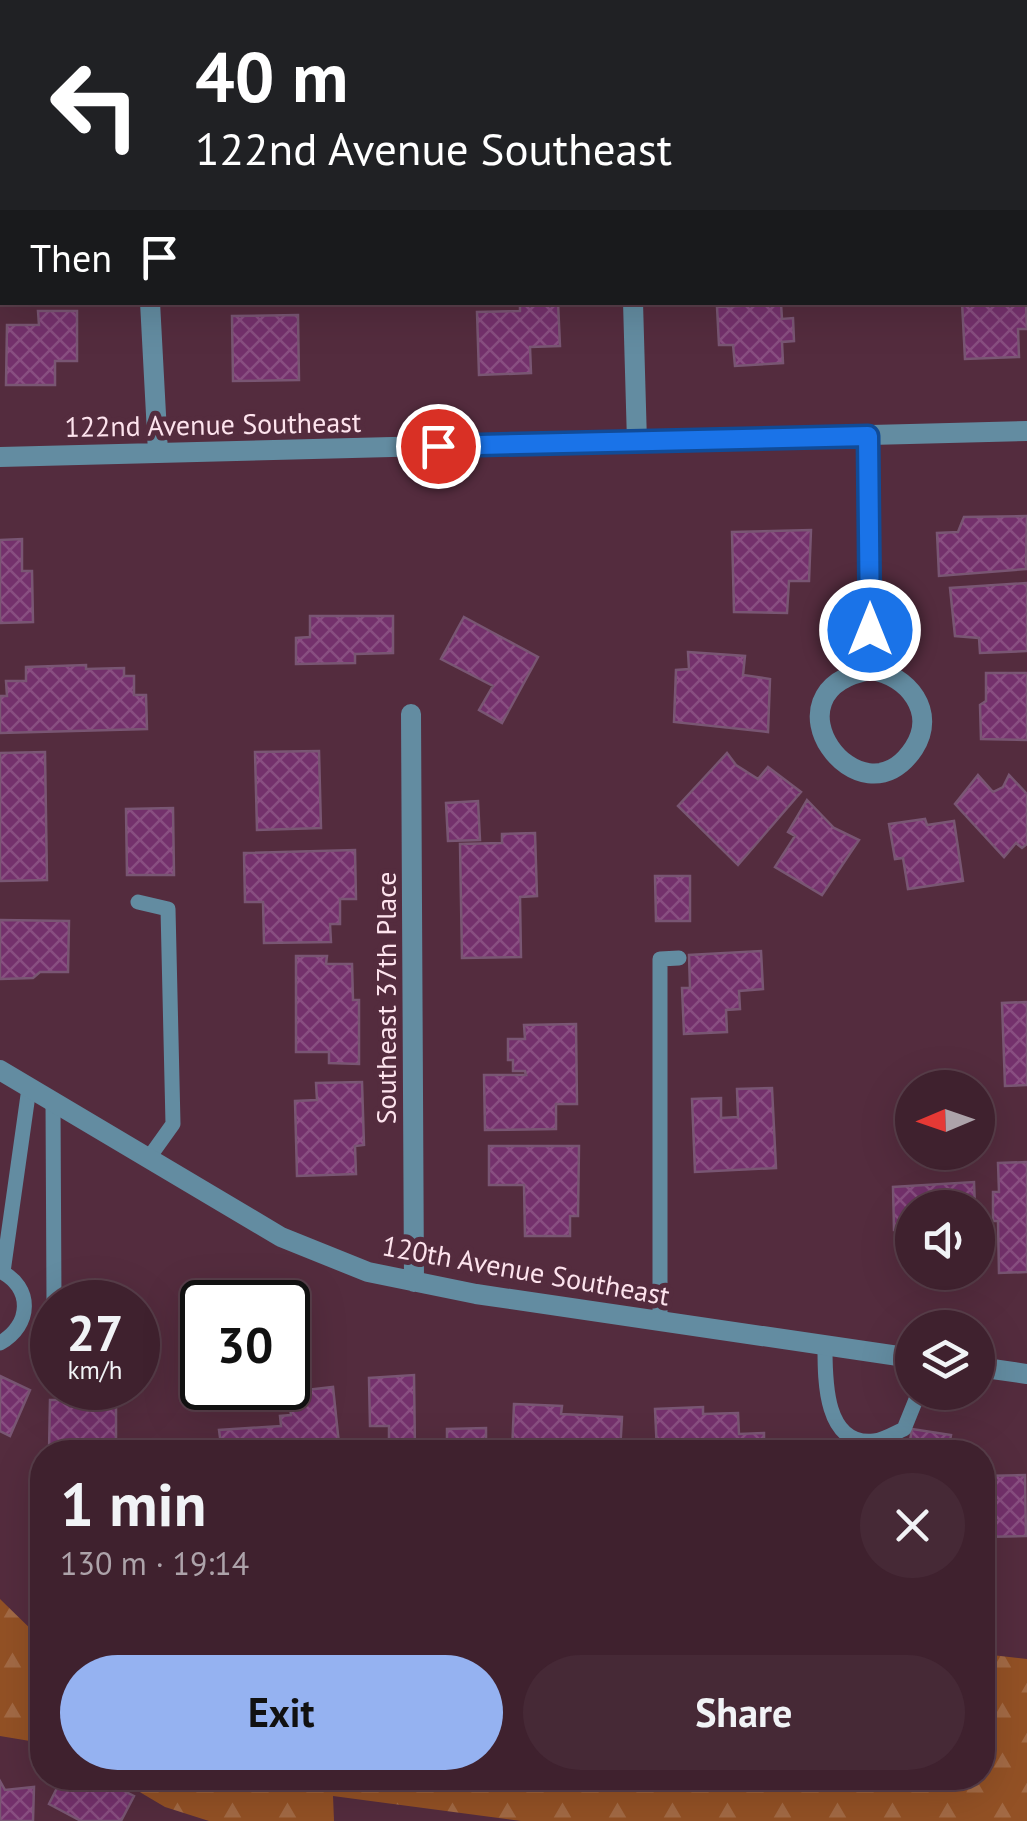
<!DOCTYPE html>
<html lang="en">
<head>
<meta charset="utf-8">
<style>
	:root { --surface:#3f212e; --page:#462936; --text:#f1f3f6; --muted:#ada3aa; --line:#583e4a; --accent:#95b2f1 }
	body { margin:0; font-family:"PT Sans",sans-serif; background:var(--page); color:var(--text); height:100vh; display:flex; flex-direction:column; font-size:38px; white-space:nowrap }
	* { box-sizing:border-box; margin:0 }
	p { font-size:32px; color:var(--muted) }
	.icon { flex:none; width:55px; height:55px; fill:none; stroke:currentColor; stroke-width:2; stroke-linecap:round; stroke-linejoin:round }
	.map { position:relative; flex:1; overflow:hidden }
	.drawer { position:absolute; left:30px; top:1440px; width:965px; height:350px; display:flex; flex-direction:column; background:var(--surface); border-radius:40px; box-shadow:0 10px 40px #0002,0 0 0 2px var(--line) }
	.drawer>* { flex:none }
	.hud { position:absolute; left:0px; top:0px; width:1028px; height:305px; box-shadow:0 10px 40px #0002,0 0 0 2px var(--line); background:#202124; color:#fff; overflow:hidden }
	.needle { width:65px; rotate:268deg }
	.tools { position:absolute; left:895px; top:1070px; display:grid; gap:20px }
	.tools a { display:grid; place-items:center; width:100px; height:100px; border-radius:50%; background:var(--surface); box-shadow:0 10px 40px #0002,0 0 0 2px var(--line); font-size:50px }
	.speed { position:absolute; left:30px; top:1280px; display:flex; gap:20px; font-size:50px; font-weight:700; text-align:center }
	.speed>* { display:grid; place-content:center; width:130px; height:130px; border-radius:50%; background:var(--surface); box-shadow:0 10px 40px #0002,0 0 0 2px var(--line); line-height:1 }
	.speed small { font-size:25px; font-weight:400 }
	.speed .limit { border:5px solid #111; border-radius:15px; background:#fff; color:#111 }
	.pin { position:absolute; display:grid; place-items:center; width:85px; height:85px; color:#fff; margin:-42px; border:5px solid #fff; border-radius:50%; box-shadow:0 2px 10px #0007 }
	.me { position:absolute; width:110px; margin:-55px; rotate:0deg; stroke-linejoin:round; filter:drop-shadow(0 0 8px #0008) }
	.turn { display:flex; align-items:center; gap:35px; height:210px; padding:0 30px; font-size:45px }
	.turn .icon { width:130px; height:130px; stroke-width:2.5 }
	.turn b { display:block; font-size:70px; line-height:85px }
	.then { display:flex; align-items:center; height:95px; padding:0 30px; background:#0003; gap:20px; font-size:38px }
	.round { display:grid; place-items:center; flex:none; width:105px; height:105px; border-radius:52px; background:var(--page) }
	.summary { display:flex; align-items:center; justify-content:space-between; height:170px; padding:0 30px }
	h1 { font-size:60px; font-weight:600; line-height:75px }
	.cta { display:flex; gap:20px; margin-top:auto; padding:20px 30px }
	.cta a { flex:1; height:115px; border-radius:60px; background:var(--accent); color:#111; font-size:40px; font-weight:600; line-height:115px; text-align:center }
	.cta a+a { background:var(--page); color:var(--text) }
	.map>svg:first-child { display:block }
</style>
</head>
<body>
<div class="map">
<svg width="1027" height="1821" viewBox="0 0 1027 1821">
	<defs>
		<pattern id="forest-firs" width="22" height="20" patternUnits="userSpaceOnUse" patternTransform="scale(2.5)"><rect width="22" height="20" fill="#935125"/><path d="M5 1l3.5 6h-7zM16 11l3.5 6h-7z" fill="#a36a45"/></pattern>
		<pattern id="building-cross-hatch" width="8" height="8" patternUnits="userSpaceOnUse" patternTransform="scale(2.5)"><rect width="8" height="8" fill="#74316c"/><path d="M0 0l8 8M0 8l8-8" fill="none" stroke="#894f81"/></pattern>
	</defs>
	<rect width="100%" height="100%" fill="#542c3e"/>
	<path fill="url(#forest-firs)" d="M0 1599 42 1640V1743L0 1736Z
		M983 1654 1027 1659V1821H521L333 1796 334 1821H209L165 1807 116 1778H982Z"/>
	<path fill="url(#building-cross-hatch)" stroke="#795673" stroke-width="2.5" d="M930 0H1027V11L1025 2Z
		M1025 277 1027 329H1018L1019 357 965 359 962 302H1025Z
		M520 302H558L560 346 530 347 531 373 479 375 477 312 520 311Z
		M781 304 782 319 793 318 794 341 782 342 783 363 735 366 733 345H719L717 307Z
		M38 311H77V361H55V385H6L7 325H39Z
		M298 315 299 380 233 381 232 316Z
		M1027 516 1026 569 939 576 937 533 958 532 964 517Z
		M811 530 809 581H789L787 613 734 612 732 532Z
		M22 539V571H32L33 622 0 623V540Z
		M1027 583V651L980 653 979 638 955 636 950 588Z
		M310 616H393V653L355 654V663L296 664V638L310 637Z
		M464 617 538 657 502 723 479 710 493 686 441 659Z
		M688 652 745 656 743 675 770 679 768 732 674 722 676 670 689 669Z
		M86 665V669L124 668V676H134V695H146L147 729 0 733V696H7L6 681H26V667Z
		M986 673H1027V740L981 739 980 705 986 701Z
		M319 751 321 828 257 830 255 752Z
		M45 752 47 880 0 881V753Z
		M727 753 736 765 758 779 768 767 801 792 738 865 678 806Z
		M978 775 993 792 1003 787 1009 775 1027 794V844L1022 848 1016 843 1004 857 955 804Z
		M807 800 834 828 859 840 822 895 775 867 795 836 788 832Z
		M478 801 480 840 448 841 446 803Z
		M173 808 174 875H127L126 809Z
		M925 819 927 825 954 821 963 881 908 889 903 858 895 859 889 824Z
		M535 833 537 896 520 897 521 957 462 958 460 844 502 843V834Z
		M355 850 356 899H340V924H330L331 942 264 943 263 902H245L244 853Z
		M655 876H690V921H656Z
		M0 920 69 921 68 972H40L33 978 0 979Z
		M761 951 763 989 739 991 740 1009 726 1010 727 1032 684 1034 682 988H690L689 955Z
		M296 956H327L326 964H352L353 1000H359V1064L329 1063V1052H296Z
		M1027 1002V1085L1005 1086 1002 1003Z
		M576 1024 577 1104H556V1129L485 1130 484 1075H526L525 1071H513V1060H508V1039H525L524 1025Z
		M362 1082 364 1145 355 1146 356 1174 297 1176 295 1101 317 1100 316 1083Z
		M772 1088 776 1168 695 1172 692 1099 721 1098V1118L738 1117 737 1089Z
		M489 1146H579L578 1216H570V1236H525L524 1185H489Z
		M1027 1162V1272L999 1273 998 1221H993V1192H999L998 1163Z
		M974 1182 975 1208H912V1230H894L893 1187Z
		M414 1375 415 1452H355L389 1451V1426H370L369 1378Z
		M0 1376 30 1390 10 1436 0 1431Z
		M333 1387 339 1444 328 1445 329 1452H222L219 1430 281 1426 280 1416 291 1415 288 1392Z
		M50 1400H116V1451L153 1452H49Z
		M514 1404 562 1406 561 1414 622 1417 620 1452H512Z
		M703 1407V1414L738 1413 739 1434 764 1433V1452H657L655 1409Z
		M486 1428V1452H426L447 1450V1429Z
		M912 1429 951 1435 948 1452H908Z
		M1025 1475 1026 1536 982 1537V1476Z
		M62 1778H98L134 1796 121 1821H81L49 1804Z
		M0 1781 5 1790 34 1787 33 1821H0Z"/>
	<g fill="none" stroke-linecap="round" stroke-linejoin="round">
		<path stroke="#638ca1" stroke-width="15" d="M138 902 168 909 173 1124 148 1159
			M53 1102 54 1302
			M0 1271C33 1287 32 1325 0 1343
			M3 1272 29 1088
			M660 1321V959L679 958
			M825 1346C825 1378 824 1447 874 1441 884 1440 895 1433 904 1429L919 1392"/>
		<path stroke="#638ca1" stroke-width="20" d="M150 302 158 452
			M633 302 637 442
			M868 436 871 670C908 675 937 712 914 748 861 830 757 690 871 670
			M0 457 1027 431
			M411 714 414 1282
			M0 1070 281 1237 368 1272 476 1294 912 1358
			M978 1367 1027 1374"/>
	</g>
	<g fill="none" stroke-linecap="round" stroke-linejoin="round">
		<defs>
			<path id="route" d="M438 446 868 436 870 630"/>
		</defs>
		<use href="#route" stroke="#114b97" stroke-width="25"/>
		<use href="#route" stroke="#1a73e8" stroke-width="18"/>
	</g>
	<g text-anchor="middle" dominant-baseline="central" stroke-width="10" stroke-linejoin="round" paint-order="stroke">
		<g font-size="28" fill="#fde3ed" stroke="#542c3e">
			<text transform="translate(213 424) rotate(-1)">122nd Avenue Southeast</text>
			<text transform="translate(385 998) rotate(-90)">Southeast 37th Place</text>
			<text transform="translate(526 1270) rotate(10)">120th Avenue Southeast</text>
		</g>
	</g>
</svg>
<div class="tools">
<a><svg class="needle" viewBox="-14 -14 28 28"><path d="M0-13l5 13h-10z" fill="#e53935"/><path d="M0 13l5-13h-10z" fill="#ada3aa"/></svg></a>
<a><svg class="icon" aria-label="sound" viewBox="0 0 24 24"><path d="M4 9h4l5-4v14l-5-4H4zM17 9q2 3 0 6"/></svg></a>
<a><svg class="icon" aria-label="layers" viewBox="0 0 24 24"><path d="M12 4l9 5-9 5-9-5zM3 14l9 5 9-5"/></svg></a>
</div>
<div class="speed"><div>27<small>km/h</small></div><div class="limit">30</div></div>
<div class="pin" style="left:438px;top:446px;background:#d93025"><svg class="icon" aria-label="arrive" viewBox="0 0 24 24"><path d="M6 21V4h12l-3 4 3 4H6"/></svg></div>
<svg class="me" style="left:870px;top:630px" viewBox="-20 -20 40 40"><circle r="17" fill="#1a73e8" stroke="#fff" stroke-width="3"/><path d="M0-11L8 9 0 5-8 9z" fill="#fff"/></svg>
<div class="hud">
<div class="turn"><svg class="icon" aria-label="left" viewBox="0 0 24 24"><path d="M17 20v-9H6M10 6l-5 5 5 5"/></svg><div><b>40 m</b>122nd Avenue Southeast</div></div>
<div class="then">Then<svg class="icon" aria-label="arrive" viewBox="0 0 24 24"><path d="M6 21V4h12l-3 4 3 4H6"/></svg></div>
</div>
<section class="drawer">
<div class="summary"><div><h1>1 min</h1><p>130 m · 19:14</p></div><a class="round"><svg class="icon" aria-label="close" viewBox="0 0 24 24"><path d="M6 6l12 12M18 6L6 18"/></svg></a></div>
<div class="cta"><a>Exit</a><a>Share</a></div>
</section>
</div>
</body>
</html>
